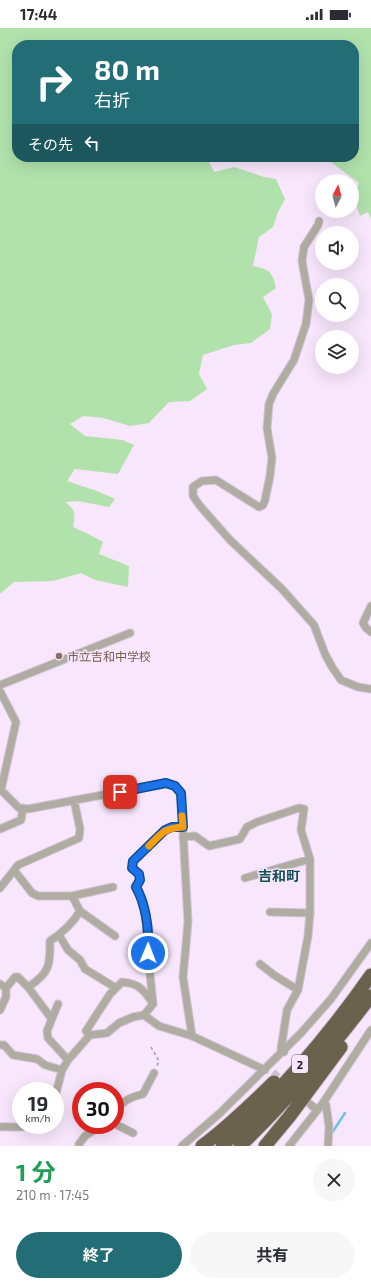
<!DOCTYPE html>
<html lang="ja">
<head>
<meta charset="utf-8">
<style>
	:root { --surface:#fff; --page:#f7f7f7; --text:#2b2b33; --muted:#7c7c81; --accent:#236d76 }
	body { margin:0; font-family:"Exo 2","Noto Sans JP",sans-serif; background:var(--page); color:var(--text); height:100vh; display:flex; flex-direction:column; font-size:15px; white-space:nowrap }
	* { box-sizing:border-box; margin:0 }
	p { font-size:13px; color:var(--muted) }
	.icon { flex:none; width:22px; height:22px; fill:none; stroke:currentColor; stroke-width:2; stroke-linecap:round; stroke-linejoin:round }
	.map { position:relative; height:1118px; overflow:hidden }
	.drawer { display:flex; flex-direction:column; background:var(--surface); flex:1 }
	.drawer>* { flex:none }
	.hud { position:absolute; left:12px; top:12px; width:347px; height:122px; border-radius:16px; box-shadow:0 4px 16px #0002; background:#236d76; color:#fff; overflow:hidden }
	.needle { width:26px; rotate:6deg }
	.tools { position:absolute; left:315px; top:146px; display:grid; gap:8px }
	.tools a { display:grid; place-items:center; width:44px; height:44px; border-radius:50%; background:var(--surface); box-shadow:0 4px 16px #0002; font-size:20px }
	.speed { position:absolute; left:12px; top:1054px; display:flex; gap:8px; font-size:20px; font-weight:700; text-align:center }
	.speed>* { display:grid; place-content:center; width:52px; height:52px; border-radius:50%; background:var(--surface); box-shadow:0 4px 16px #0002; line-height:1 }
	.speed small { font-size:10px; font-weight:400 }
	.speed .limit { border:6px solid #d22; background:#fff; color:#111 }
	.pin { position:absolute; display:grid; place-items:center; width:34px; height:34px; color:#fff; margin:-17px; border-radius:8px; box-shadow:0 2px 6px #0006 }
	.me { position:absolute; width:44px; margin:-22px; rotate:1deg; stroke-linejoin:round; filter:drop-shadow(0 0 3px #0008) }
	.turn { display:flex; align-items:center; gap:14px; height:84px; padding:0 16px; font-size:18px }
	.turn .icon { width:52px; height:52px; stroke-width:2.5 }
	.turn b { display:block; font-size:28px; line-height:34px }
	.then { display:flex; align-items:center; height:38px; padding:0 16px; background:#0003; gap:8px; font-size:15px }
	.round { display:grid; place-items:center; flex:none; width:42px; height:42px; border-radius:21px; background:var(--page) }
	.head { display:flex; align-items:center; justify-content:space-between; height:68px; padding:0 16px }
	h1 { font-size:24px; font-weight:700; line-height:30px; color:#1e9e55 }
	.primary-button { display:flex; gap:8px; margin-top:auto; padding:8px 16px }
	.primary-button a { flex:1; height:46px; border-radius:24px; background:var(--accent); color:#fff; font-size:16px; font-weight:700; line-height:46px; text-align:center }
	.primary-button a+a { background:var(--page); color:var(--text) }
	.status { display:flex; justify-content:space-between; align-items:center; height:28px; padding:0 20px; background:var(--surface); direction:ltr }
	.status svg { height:11px; fill:currentColor }
	.map>svg:first-child { display:block }
</style>
</head>
<body>
<div class="status"><b>17:44</b><svg viewBox="0 0 49 12"><path d="M0 12V9h3v3zM5 12V6h3v6zM10 12V3h3v9zM15 12V0h3v12zM26 1h20v11H26zM47 4h2v5h-2z"/></svg></div>
<div class="map">
<svg width="371" height="1118" viewBox="0 0 371 1118">
	<rect width="100%" height="100%" fill="#f8e6fc"/>
	<path fill="#b1e2ac" d="M0 0H371V191L368 184 360 188 354 168 359 155 324 129H354V17H17V129H207L214 144 234 139 264 149 276 151 285 171 278 184 273 199 259 209 253 238C269 241 273 244 276 260L263 269 272 286 270 301 251 315 234 317 203 327 199 346 207 361 190 373 169 374 149 395 130 398 103 390 83 388 70 396 85 408 123 412 134 417 118 446 75 441 67 453 97 463 115 471 109 479 78 473 65 474C77 483 75 486 73 499L90 507 103 514 99 526 129 538 128 559 95 552 81 545 53 553 14 554 0 566Z"/>
	<g fill="none" stroke-linecap="round" stroke-linejoin="round">
		<path stroke="#70c1eb" stroke-width="2.5" d="M330 1108 345 1085"/>
		<path stroke="#cdbed1" stroke-width="7" stroke-dasharray="7 3.5" stroke-linecap="butt" d="M273 1044 286 1056"/>
		<defs>
			<path id="street" d="M319 193 318 197 304 219 302 233 309 272 306 296 294 332 273 366 269 376 267 400 272 430 270 448 265 472 263 477 259 479 216 452 202 453 193 459V468L200 478 230 512 282 561 314 597 325 626 332 639 341 652 358 659 371 661
				M371 578 363 595 366 600 371 604
				M0 657 130 605
				M0 663 16 694 1 762 19 780 28 781 166 755 175 758 181 765 188 894 183 949 192 1008
				M0 801 21 792 23 780
				M183 809 195 808 209 818 240 811 247 799 257 794 299 780 304 781 301 802 310 831V885L308 908 298 962 287 982 281 1021 284 1024
				M14 842 32 865 38 868H72L80 883C73 895 62 905 50 913 50 937 50 945 28 959
				M245 850 310 831
				M0 860 18 837 79 810 80 801 74 772
				M72 868 113 859
				M80 883 115 908
				M270 884 310 885
				M59 907 68 922 80 932 85 941 116 960
				M260 936 274 947 298 962
				M0 956 6 960 15 949H18L28 959 51 990
				M58 976 47 1003 48 1010 68 1032
				M0 982 6 969V960
				M144 987 159 998 192 1008 265 1042
				M90 1007 86 1003 110 966 122 954C139 956 142 960 152 974
				M0 1017H4L13 1027 37 1031 45 1037 62 1042
				M55 1069 62 1042 68 1032 90 1007 107 1005 119 995 133 989 144 987 153 976 148 925 149 901 141 869 135 859 140 852 139 846 132 840 133 833 165 802 172 799H183
				M323 1075 326 1077 329 1098 328 1118
				M310 1076 317 1082
				M115 1083C122 1073 131 1069 143 1066L154 1045
				M115 1096 133 1105
				M0 1099C10 1098 26 1101 35 1097
				M79 1118V1116L85 1108 102 1097
				M182 1118 220 1085 301 1005 331 971 371 915
				M289 1118 323 1075 371 1002"/>
			<path id="highway" d="M202 1118C228 1099 251 1076 274 1054
				M222 1118C276 1068 329 1007 371 947
				M240 1118C288 1072 331 1021 371 968
				M265 1118 289 1089 341 1019"/>
		</defs>
		<use href="#street" stroke="#d2c2d5" stroke-width="9"/>
		<use href="#highway" stroke="#d2c2d5" stroke-width="15"/>
		<path stroke="#a598a9" stroke-width="1.5" stroke-dasharray="3 3" stroke-linecap="butt" d="M151 1019 159 1033 157 1038"/>
		<use href="#street" stroke="#afaca1" stroke-width="7"/>
		<use href="#highway" stroke="#6a624d" stroke-width="13"/>
	</g>
	<g fill="none" stroke-linecap="round" stroke-linejoin="round">
		<defs>
			<path id="route" d="M120 764 166 755 175 758 181 765 183 799H172L165 802 133 833 132 840 139 846 140 852 136 859C147 879 149 902 148 925"/>
		</defs>
		<use href="#route" stroke="#114b97" stroke-width="10"/>
		<use href="#route" stroke="#1a73e8" stroke-width="7"/>
		<path stroke="#f59e0b" stroke-width="7" d="M149 818C162 805 164 800 183 799L182 788"/>
	</g>
	<circle fill="#8d6e63" stroke="#f8e6fc" stroke-width="1.5" cx="59" cy="628" r="4"/>
	<g text-anchor="middle" dominant-baseline="central" stroke-width="3" stroke-linejoin="round" paint-order="stroke">
		<rect fill="#f8e6fc" stroke="#635966" stroke-width="1" x="292" y="1027" width="16" height="18" rx="3"/>
		<g font-size="11" font-weight="bold" fill="#231d25">
			<text x="300" y="1036">2</text>
		</g>
		<g font-size="12" fill="#785e54" stroke="#f8e6fc" text-anchor="start">
			<text x="67" y="628">市立吉和中学校</text>
		</g>
		<g font-size="14" font-weight="bold" fill="#124f55" stroke="#f8e6fc">
			<text x="279" y="847">吉和町</text>
		</g>
	</g>
</svg>
<div class="tools">
<a><svg class="needle" viewBox="-14 -14 28 28"><path d="M0-13l5 13h-10z" fill="#e53935"/><path d="M0 13l5-13h-10z" fill="#7c7c81"/></svg></a>
<a><svg class="icon" aria-label="sound" viewBox="0 0 24 24"><path d="M4 9h4l5-4v14l-5-4H4zM17 9q2 3 0 6"/></svg></a>
<a><svg class="icon" aria-label="search" viewBox="0 0 24 24"><circle cx="10" cy="10" r="6"/><path d="M15 15l6 6"/></svg></a>
<a><svg class="icon" aria-label="layers" viewBox="0 0 24 24"><path d="M12 4l9 5-9 5-9-5zM3 14l9 5 9-5"/></svg></a>
</div>
<div class="speed"><div>19<small>km/h</small></div><div class="limit">30</div></div>
<div class="pin" style="left:120px;top:764px;background:#d93025"><svg class="icon" aria-label="arrive" viewBox="0 0 24 24"><path d="M6 21V4h12l-3 4 3 4H6"/></svg></div>
<svg class="me" style="left:148px;top:925px" viewBox="-20 -20 40 40"><circle r="17" fill="#1a73e8" stroke="#fff" stroke-width="3"/><path d="M0-11L8 9 0 5-8 9z" fill="#fff"/></svg>
<div class="hud">
<div class="turn"><svg class="icon" aria-label="right" viewBox="0 0 24 24"><path d="M7 20v-9h11M14 6l5 5-5 5"/></svg><div><b>80 m</b>右折</div></div>
<div class="then">その先<svg class="icon" aria-label="left" viewBox="0 0 24 24"><path d="M17 20v-9H6M10 6l-5 5 5 5"/></svg></div>
</div>
</div>
<section class="drawer">
<div class="head"><div><h1>1 分</h1><p>210 m · 17:45</p></div><a class="round"><svg class="icon" aria-label="close" viewBox="0 0 24 24"><path d="M6 6l12 12M18 6L6 18"/></svg></a></div>
<div class="primary-button"><a>終了</a><a>共有</a></div>
</section>
</body>
</html>
